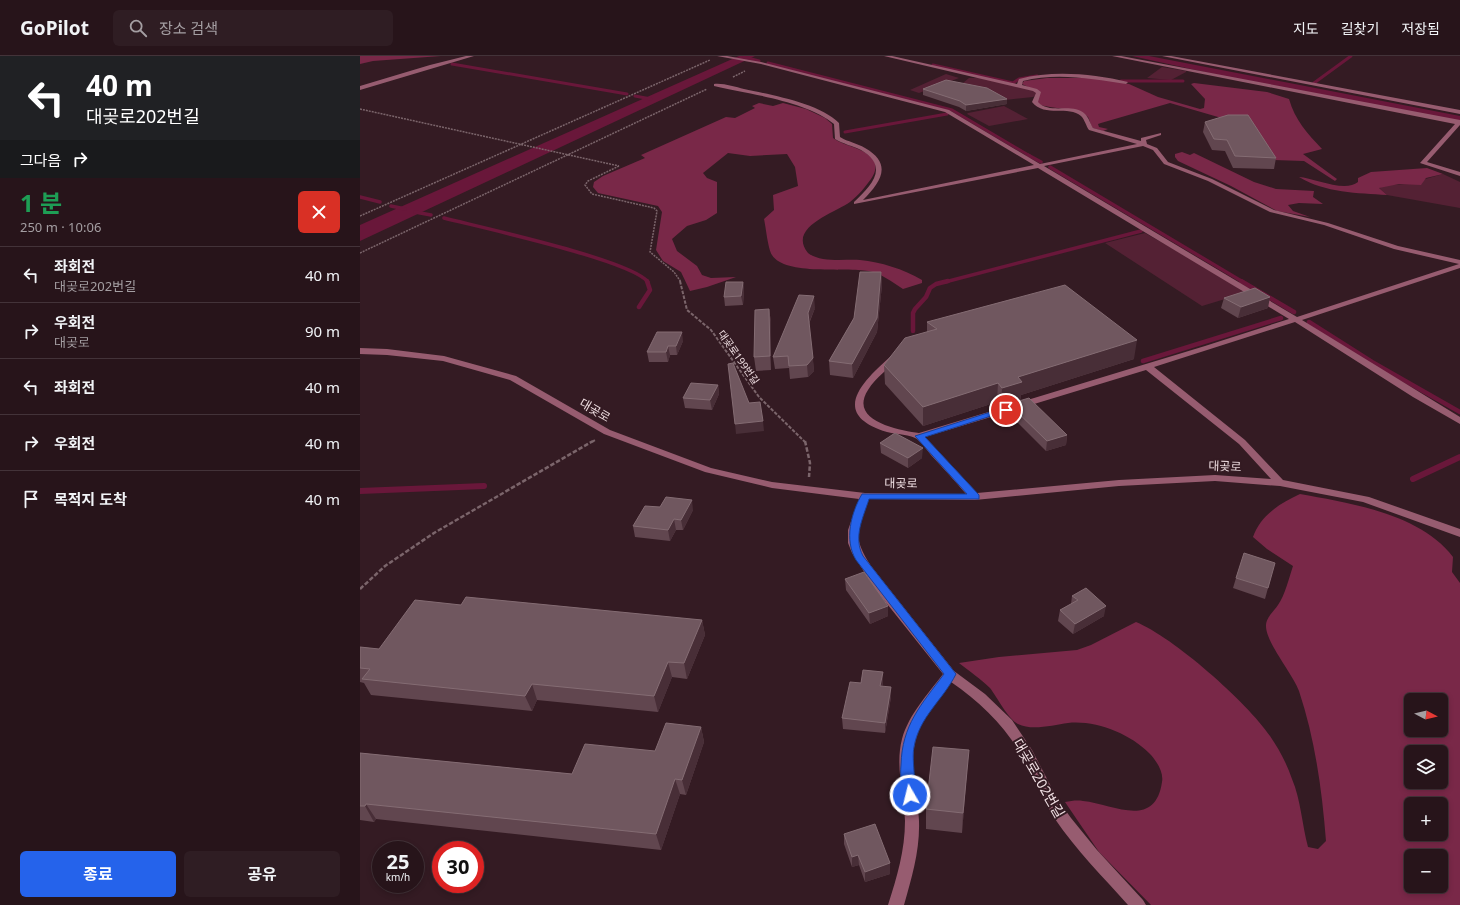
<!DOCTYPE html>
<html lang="ko">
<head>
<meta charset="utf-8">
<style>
	:root { --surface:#27141a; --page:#2f1d23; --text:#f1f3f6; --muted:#a49ea2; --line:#433339; --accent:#2563eb }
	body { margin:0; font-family:"Noto Sans","Noto Sans KR",sans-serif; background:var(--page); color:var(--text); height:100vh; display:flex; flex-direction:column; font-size:15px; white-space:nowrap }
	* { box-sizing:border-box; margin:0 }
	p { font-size:13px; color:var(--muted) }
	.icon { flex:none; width:22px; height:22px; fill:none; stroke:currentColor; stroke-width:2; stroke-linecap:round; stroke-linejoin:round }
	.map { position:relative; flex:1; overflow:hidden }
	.details { display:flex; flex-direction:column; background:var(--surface); width:360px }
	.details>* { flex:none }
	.top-card { background:#202124; color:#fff; overflow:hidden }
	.needle { width:26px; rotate:97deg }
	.buttons { position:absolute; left:1044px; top:637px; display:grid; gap:8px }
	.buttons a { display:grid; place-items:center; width:44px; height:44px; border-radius:6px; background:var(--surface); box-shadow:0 2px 6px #0003,0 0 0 1px var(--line); font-size:20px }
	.speed { position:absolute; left:12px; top:785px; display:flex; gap:8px; font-size:20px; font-weight:700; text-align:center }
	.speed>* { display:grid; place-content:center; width:52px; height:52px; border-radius:50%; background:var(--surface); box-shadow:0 2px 6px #0003,0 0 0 1px var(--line); line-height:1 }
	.speed small { font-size:10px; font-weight:400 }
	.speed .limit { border:6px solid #d22; background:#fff; color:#111 }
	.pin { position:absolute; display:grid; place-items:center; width:34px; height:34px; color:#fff; margin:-17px; border:2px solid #fff; border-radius:50%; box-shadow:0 1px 4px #0007 }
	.me { position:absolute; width:44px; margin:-22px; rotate:352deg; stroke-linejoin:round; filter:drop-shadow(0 0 3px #0008) }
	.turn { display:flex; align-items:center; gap:14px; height:84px; padding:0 20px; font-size:18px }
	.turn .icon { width:52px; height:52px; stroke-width:2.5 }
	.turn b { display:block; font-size:28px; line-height:34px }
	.then { display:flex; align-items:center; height:38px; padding:0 20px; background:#0003; gap:8px; font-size:15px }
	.round { display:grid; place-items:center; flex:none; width:42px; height:42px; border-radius:6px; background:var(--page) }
	.headline { display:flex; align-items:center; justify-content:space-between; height:68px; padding:0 20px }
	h1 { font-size:24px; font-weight:700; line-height:30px; color:#1e9e55 }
	.button { display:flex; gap:8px; margin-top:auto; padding:8px 20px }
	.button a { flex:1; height:46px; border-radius:6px; background:var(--accent); color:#fff; font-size:16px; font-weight:700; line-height:46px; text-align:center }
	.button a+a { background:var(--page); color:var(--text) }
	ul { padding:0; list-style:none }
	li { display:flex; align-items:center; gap:12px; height:56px; padding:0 20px; border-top:1px solid var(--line) }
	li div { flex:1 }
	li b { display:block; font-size:15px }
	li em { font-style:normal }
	header { display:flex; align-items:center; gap:24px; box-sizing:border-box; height:56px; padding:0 20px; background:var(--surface); border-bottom:1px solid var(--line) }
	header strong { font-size:19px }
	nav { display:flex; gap:22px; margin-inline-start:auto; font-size:14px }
	.search { width:280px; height:36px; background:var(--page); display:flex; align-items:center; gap:10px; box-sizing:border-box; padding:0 14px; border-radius:6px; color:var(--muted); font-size:15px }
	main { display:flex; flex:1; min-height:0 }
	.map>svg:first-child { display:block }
</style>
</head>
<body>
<header>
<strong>GoPilot</strong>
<div class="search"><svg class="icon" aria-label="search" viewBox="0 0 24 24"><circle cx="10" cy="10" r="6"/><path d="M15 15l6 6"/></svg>장소 검색</div>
<nav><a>지도</a><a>길찾기</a><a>저장됨</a></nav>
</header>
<main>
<section class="details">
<div class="top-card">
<div class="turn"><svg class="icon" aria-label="left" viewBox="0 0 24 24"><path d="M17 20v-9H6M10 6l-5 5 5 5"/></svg><div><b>40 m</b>대곶로202번길</div></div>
<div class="then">그다음<svg class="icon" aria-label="right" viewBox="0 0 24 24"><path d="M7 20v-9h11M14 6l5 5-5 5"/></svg></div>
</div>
<div class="headline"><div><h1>1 분</h1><p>250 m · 10:06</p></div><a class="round" style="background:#d93025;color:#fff"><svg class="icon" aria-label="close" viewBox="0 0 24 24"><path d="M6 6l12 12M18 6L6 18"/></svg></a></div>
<ul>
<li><svg class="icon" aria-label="left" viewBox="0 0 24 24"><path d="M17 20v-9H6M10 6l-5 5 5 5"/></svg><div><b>좌회전</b><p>대곶로202번길</p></div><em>40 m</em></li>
<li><svg class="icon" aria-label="right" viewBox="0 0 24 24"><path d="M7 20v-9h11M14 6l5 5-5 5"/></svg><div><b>우회전</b><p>대곶로</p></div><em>90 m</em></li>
<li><svg class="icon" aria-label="left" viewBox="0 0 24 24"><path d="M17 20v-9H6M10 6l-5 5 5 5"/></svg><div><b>좌회전</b></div><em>40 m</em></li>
<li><svg class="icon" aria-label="right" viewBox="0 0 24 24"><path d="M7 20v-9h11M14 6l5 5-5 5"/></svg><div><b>우회전</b></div><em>40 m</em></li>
<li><svg class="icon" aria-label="arrive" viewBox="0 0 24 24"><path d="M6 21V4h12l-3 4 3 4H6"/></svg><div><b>목적지 도착</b></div><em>40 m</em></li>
</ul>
<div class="button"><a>종료</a><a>공유</a></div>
</section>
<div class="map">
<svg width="1100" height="849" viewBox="0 0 1100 849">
	<rect width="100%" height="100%" fill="#341b23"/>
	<path fill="#542134" d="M802 11 826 15V16L811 24 787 22Z
		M586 18 599 22 559 37 550 34Z
		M609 22H620L676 35V39L673 41 645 44 626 34 603 27Z
		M644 50 668 63 629 70 607 58 608 57Z
		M1083 118 1100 126V152L1027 139 1019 132 1025 129 1048 128Z
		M785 177 854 216 885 237 842 250 745 187Z"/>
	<path fill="#792848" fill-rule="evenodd" d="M0 0H81L13 5 0 8Z
		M687 22H729L748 24 769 28 798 41 840 53 844 52 845 43 831 28 834 27 907 36 929 43C935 64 947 77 962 93L943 98 977 123 975 125 944 105 914 104 889 70 810 47 741 67 738 68 739 71 748 73 743 75 733 72C730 69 730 64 728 61 720 52 690 53 678 48L677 44 680 37 662 28 664 25Z
		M399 47 413 50 423 47 446 53 465 62 472 68 473 82C484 90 501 91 511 101 518 108 516 116 511 123 505 131 499 139 490 146 475 157 427 171 448 197 461 207 484 203 500 204 521 206 543 213 562 224V227L543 233C532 226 521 217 508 215 487 211 425 220 412 199 408 193 406 172 404 163L414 154 413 139 438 130 435 111 427 98 390 100 368 97 343 117 347 122 357 126V157L346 164 327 170 312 183 317 195 337 210 342 219 351 222 376 221 347 231 330 235 321 216 303 205 296 194 302 156 298 150 238 137 233 131 234 126 243 120 285 102 281 99 366 61 375 62 395 52 392 50Z
		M822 96 830 99 834 97 894 126 916 133 954 135 953 141 963 148 939 147 928 149 933 155 950 161 917 155 871 130 818 105 815 101V98Z
		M1067 112 1083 118 1066 122 1061 129 1039 128 1019 132 1027 139C998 137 965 137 939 121 954 122 985 137 998 126V122L1011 116Z
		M940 438C990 447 1061 458 1093 501L1092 516 1100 527V849H791L739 796 705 746C711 745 717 744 723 745 753 748 795 774 802 726 804 716 796 704 789 697 770 678 736 664 708 667 693 669 672 675 658 668 648 663 637 641 630 632 621 623 609 615 599 607L639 601 717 594 731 589 776 566C813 581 887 646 910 680 919 693 927 708 932 723 941 744 942 769 948 791L958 793 966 785C962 734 955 683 939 635 933 618 906 587 906 570 906 562 913 556 918 549 925 539 929 522 933 510L907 493 893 481C900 460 920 447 940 438ZM1051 644H1081V674H1051ZM1051 696H1081V726H1051ZM1051 748H1081V778H1051ZM1051 800H1081V830H1051Z"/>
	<path fill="#69173a" d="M379 0H395L0 185V169Z
		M772 0H789L1100 60V65L867 21Z"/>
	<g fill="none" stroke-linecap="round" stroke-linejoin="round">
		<path stroke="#69173a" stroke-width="3" d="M384 1 399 5
			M408 7 592 54 670 100
			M92 8 267 38
			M573 9 653 27 659 23 677 20
			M761 25H823
			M954 27 991 0
			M275 40 291 43
			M485 76 587 58"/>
		<path stroke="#69173a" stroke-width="3.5" d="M668 99 681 106
			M690 111 883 226
			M0 141 20 146
			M31 150 45 153
			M55 156 71 159
			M84 162C119 171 271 204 288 226
			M585 226 781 175"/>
		<path stroke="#69173a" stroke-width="4.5" d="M881 225 934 256
			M279 251 290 234 287 225
			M949 266 1012 306 1100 356
			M553 275V257L555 253 566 241 570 232 576 228 588 225
			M783 305 921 262"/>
		<path stroke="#69173a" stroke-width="6" d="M1053 423 1100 401
			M0 435 124 430"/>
		<path stroke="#7b656b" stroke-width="1.5" stroke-dasharray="2 1" stroke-linecap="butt" d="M373 21 385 15
			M0 53 259 110
			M259 110 228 125 225 129 232 138 294 152 297 155 290 196 314 216 321 226
			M0 160 350 4
			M0 197 347 33"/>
		<path stroke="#7b656b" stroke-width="2" stroke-dasharray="3.5 1.5" stroke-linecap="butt" d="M320 225 327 254 351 274 399 341 445 386
			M232 386 235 384"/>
		<path stroke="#7b656b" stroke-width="2.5" stroke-dasharray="4.5 2" stroke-linecap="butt" d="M445 385 450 407 449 421
			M0 533 25 510 74 477 233 385"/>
		<path fill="#975c70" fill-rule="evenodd" d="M106 0H114L0 34V30L70 9Z
			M357 0H367L401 6 589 54 680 108 777 88 729 74C726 70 725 64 721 60 709 49 685 62 672 46L676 37 673 35 524 0H532L657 28 659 23C694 14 733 18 768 26L766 28C733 23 697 16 663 25L662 29 677 33 681 36 678 46C690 59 713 46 725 58 729 62 730 67 733 72L781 85V82L801 77V79L786 84 787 88 797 92 808 106 852 123 914 154 968 167 1038 190 1100 204V212L942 264 1100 361V368L1053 341 935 266 794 311 885 384 923 424 1009 441 1100 473V481L1003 446 920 430 855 425 759 430 615 444 509 443C497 474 492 481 511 510L594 615 625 638 652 664 672 694 698 744 711 762 737 794 783 844 786 849H768C743 821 716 794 695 763 682 743 674 721 662 700 645 670 620 646 591 626 578 643 562 661 556 683 548 710 558 737 559 765 560 794 552 821 544 849H528C537 821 545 794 545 765 544 738 535 710 542 683 549 658 568 638 583 618L516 534 492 497 488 487V474L499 443 412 432 345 416 244 378 150 324 83 305 27 299 0 298V292L27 293 84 300 156 320 250 374 351 412 412 426 505 437 606 438C595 425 583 412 571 399 567 394 562 387 557 383 552 379 535 378 527 376 469 358 502 326 531 300L534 299 538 302C529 313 516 321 508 334 488 365 539 374 559 377L845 290 929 263 678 112 494 148V146C511 130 530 111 501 94 493 90 483 88 475 83L474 68C446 45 389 38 354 30V28C364 27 375 31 384 33 411 39 459 47 479 67L480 81C488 86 497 87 505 92 533 108 521 126 503 144L674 109 585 56 401 8ZM783 90 793 94 804 108 848 125 910 156 964 169 1034 193 1099 208 937 261 684 110ZM786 314 879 388 911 423 855 419 759 424 617 437 565 381Z
			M752 0H761L1100 64V69L1067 106 1100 116V120L1060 107 1095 68Z
			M802 0H811L1100 54V58Z"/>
	</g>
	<path fill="#61464f" d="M563 33 647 43V48L606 55 599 51 563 39Z
		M845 66 916 102 914 113 873 112 865 95 852 94 843 76Z
		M521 216 522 229 517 276 493 322 470 319 469 305Z
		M383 226 384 234 383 249 365 250 364 241Z
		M864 242 908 252 878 262 861 252Z
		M455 252 449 268 454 315 448 321 430 323 429 312 415 313 413 301Z
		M409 253 411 266V314L396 315 394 301Z
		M567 266 774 303 661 339V344L707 379 706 389 686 395 648 357 649 348 641 350 637 346 563 370 525 328 524 309 567 276Z
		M323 285 317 299H310L308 306H289L287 296Z
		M358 329 359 338 352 354 325 352 323 342Z
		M520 387 562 402 548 412 521 397Z
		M333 454 323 474H316L310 485 275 481 273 470Z
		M876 522 908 532 905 543 873 532Z
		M485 523 528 560 510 568 486 534Z
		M712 540 744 560 713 578 698 565 700 554 711 548Z
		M101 549 342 564 345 579 327 623 312 621 298 656 177 644 172 655 11 639 4 627 0 626V591L19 593Z
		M501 627H523L522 630 531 641 525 677 483 673 482 662Z
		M341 671 344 686 326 739 320 738 301 794 16 763 14 766 0 764V697L212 718 295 695Z
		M607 715 602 777 566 773V753Z
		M484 778 530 818 505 826 499 809 492 811 484 788Z"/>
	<path fill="#482e37" d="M647 43V48L606 55V49Z
		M521 216 522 229 517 276 493 322 492 308Z
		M383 226 384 234 383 249 381 240Z
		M454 240 455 252 448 269V257Z
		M910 241 908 252 878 262 881 251Z
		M409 253 411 266V314L410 300Z
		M322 276 323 285 317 299 316 290Z
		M777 284 774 303 661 339V345L641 350 642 332 658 321Z
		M308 290 310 299 308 306 306 296Z
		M453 302 454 315 448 321 447 309Z
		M638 327 637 346 563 370V351Z
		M358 329 359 338 352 354 350 344Z
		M403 365 404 375 376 378 375 368Z
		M707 379 706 389 686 395 687 385Z
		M563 392 562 402 548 412V402Z
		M332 444 333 454 323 474 321 464Z
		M314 463 316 474 310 485 308 474Z
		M528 550V560L510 568 509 557Z
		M746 550 744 560 713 578 715 568Z
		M342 564 345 579 327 623 324 607Z
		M308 606 312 621 298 656 294 640Z
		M523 616V627L520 640V630Z
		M172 628 177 644 172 655 165 640Z
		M531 631V641L525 677V667Z
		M341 671 344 686 326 739 322 724Z
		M609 694 607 715 602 777 603 757Z
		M315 723 320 738 301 794 296 778Z
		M6 748 16 763 14 766 5 750Z
		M498 799 499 809 492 811V801Z
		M530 807V818L505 826V816Z"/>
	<path fill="#70575f" stroke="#846c73" d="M586 24 627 32 647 43 606 49 600 45 563 33Z
		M868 59H888L916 102 875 100 867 84 854 83 845 66Z
		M500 216H521L517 262 492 308 469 305 494 262Z
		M366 226H383L381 240 364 241Z
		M705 229 777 284 658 321 662 326 642 332 638 327 563 351 524 309 545 282 577 273 567 266Z
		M895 232 910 241 881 251 864 242Z
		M439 239 454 240 448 257 453 302 447 309 429 310 428 300 413 301Z
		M409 253 410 300 394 301 395 254Z
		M297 276H322L316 290H308L306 296H287Z
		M373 307 389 347 400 346 403 365 375 368 368 308Z
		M331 327 358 329 350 344 323 342Z
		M669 342 707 379 687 385 649 348Z
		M535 377 563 392 548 402 520 387Z
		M306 441 332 444 321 464 314 463 308 474 273 470 285 450 300 451Z
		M884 497 915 507 908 532 876 522Z
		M504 516 528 550 509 557 485 523Z
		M726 532 746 550 715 568 700 554 718 544 712 540Z
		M106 541 342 564 324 607 308 606 294 640 172 628 165 640 2 623 10 613 0 612V591L19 593 55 544 101 549Z
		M503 614 523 616 520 630 531 631 525 667 482 662 490 626 501 627Z
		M306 667 341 671 322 724 315 723 296 778 6 748 5 750H0V697L212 718 225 688 295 695Z
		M573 691 609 694 603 757 566 753Z
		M515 768 530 807 505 816 498 799 492 801 484 778Z"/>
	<path fill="#2563eb" stroke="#184099" d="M643 352H649L650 354 565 381 619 439V443H509C503 462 493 481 503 500L596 618C583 644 559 661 554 691 551 704 558 736 554 743L550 745 545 743C541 734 540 720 541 709 542 669 561 649 584 618L496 504C484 484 491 457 502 438H607L555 380Z"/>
	<g text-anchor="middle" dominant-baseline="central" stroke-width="4" stroke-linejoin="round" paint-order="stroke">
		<g font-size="10" fill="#efdee2" stroke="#341b23">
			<text transform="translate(379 301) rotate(55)">대곶로199번길</text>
		</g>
		<g font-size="12" fill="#efdee2" stroke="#341b23">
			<text transform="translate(235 354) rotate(30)">대곶로</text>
			<text transform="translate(865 410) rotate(2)">대곶로</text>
			<text transform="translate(541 427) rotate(1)">대곶로</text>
		</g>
		<g font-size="14" fill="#efdee2" stroke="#341b23">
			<text transform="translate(679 722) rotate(60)">대곶로202번길</text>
		</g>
	</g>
</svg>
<div class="buttons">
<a><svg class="needle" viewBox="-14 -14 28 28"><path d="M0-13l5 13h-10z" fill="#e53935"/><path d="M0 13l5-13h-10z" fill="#a49ea2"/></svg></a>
<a><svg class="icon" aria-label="layers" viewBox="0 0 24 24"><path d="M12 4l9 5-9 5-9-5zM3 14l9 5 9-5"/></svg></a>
<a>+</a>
<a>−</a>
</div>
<div class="speed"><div>25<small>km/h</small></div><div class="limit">30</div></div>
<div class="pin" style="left:646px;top:354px;background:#d93025"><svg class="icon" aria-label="arrive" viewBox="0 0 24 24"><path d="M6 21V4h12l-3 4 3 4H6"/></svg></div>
<svg class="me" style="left:550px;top:739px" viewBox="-20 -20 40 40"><circle r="17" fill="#2563eb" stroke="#fff" stroke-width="3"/><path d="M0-11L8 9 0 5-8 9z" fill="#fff"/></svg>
</div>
</main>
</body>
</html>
